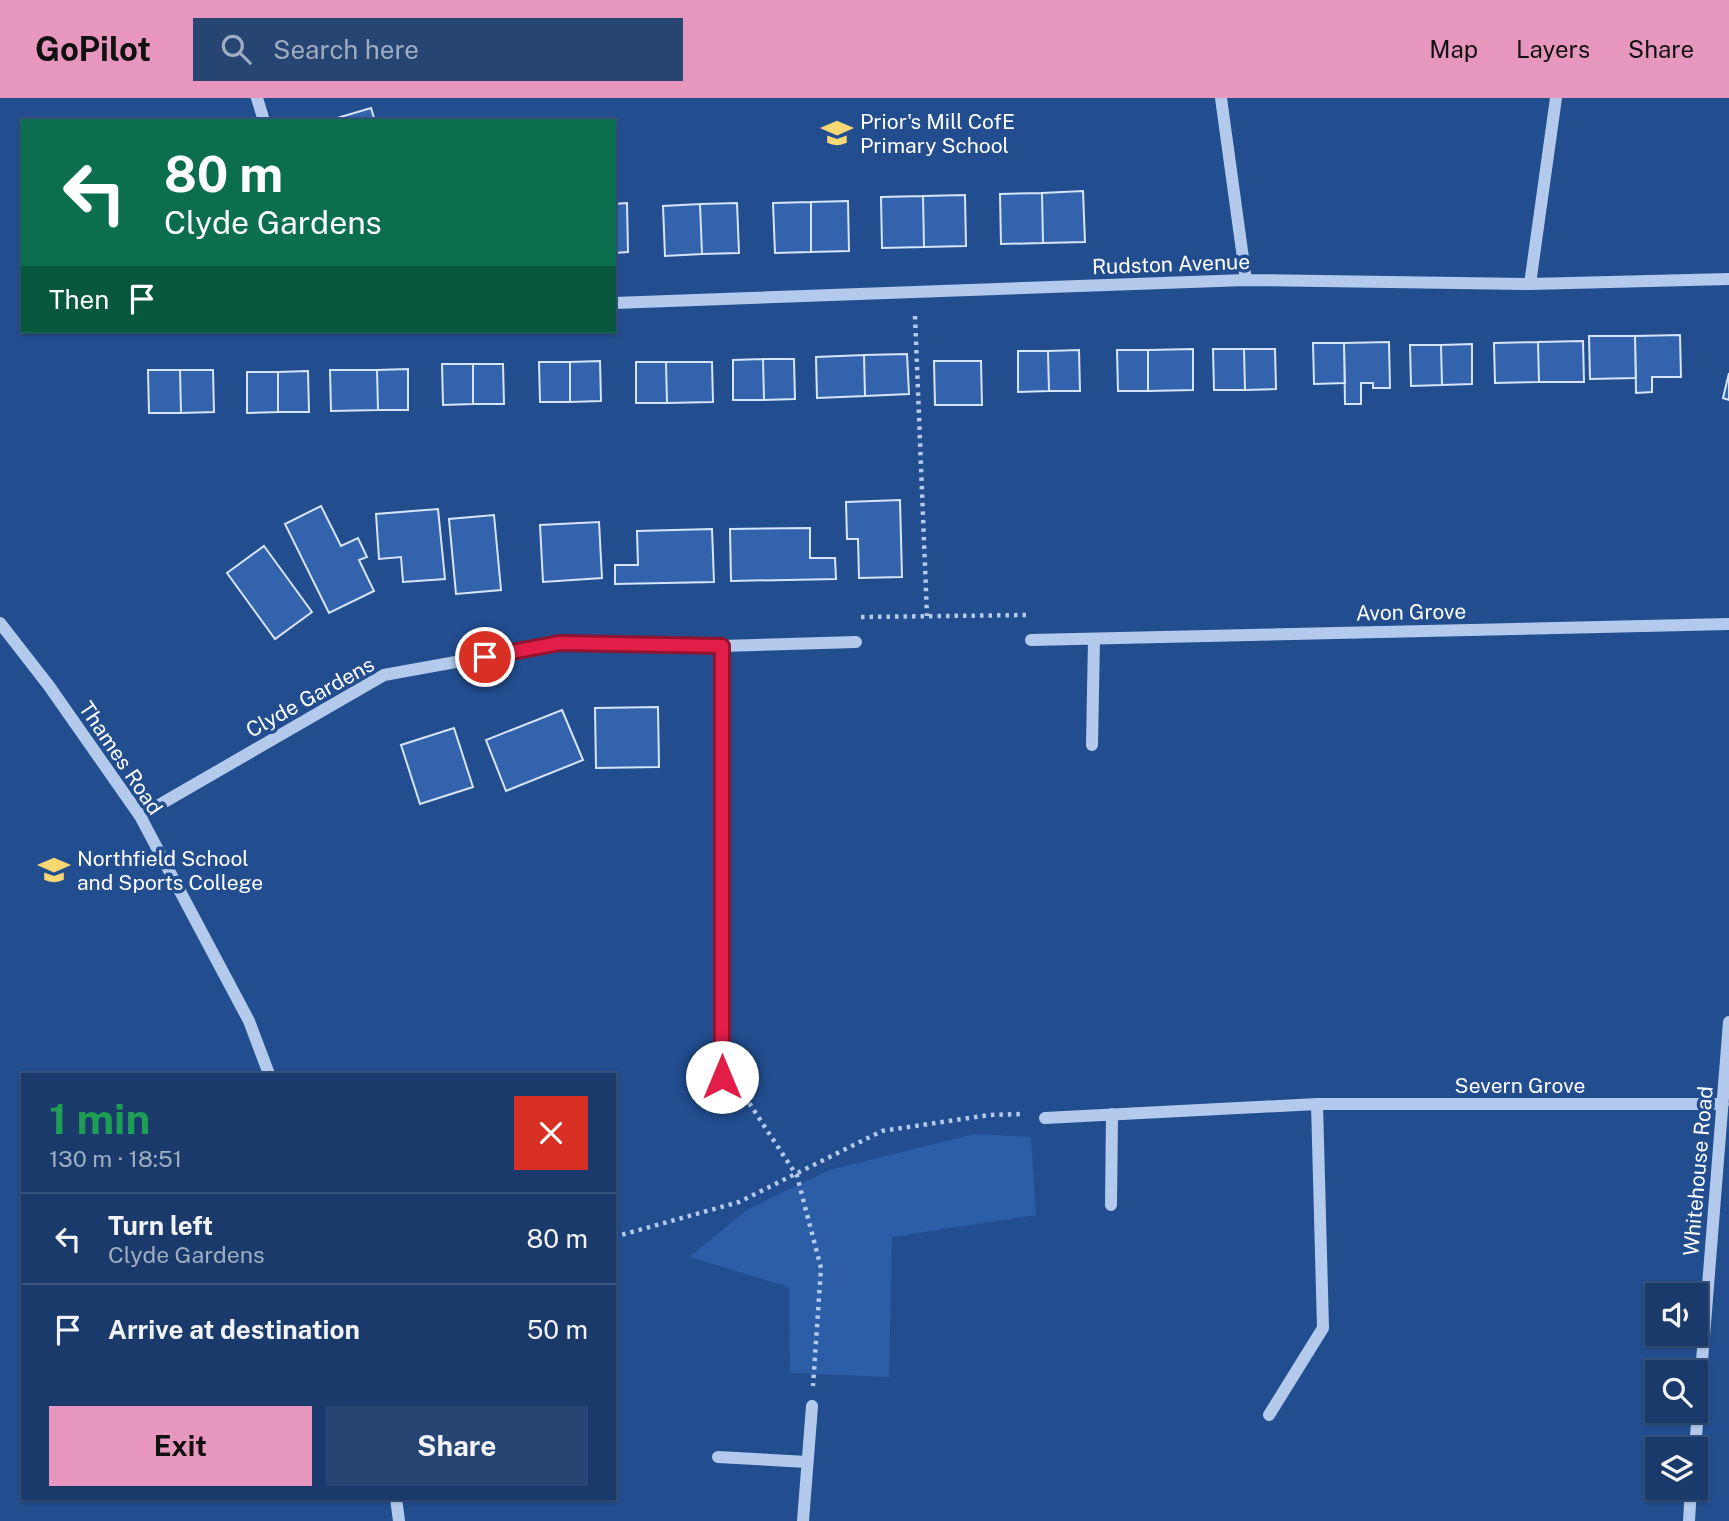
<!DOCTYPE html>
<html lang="en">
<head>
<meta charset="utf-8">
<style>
	:root { --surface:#1a3a6b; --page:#274573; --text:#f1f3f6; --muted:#9fadc1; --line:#38547e; --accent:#e797bd }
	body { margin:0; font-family:"Public Sans",sans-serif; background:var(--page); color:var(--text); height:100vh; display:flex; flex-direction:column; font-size:26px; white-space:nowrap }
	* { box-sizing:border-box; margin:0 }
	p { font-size:23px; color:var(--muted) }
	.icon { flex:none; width:38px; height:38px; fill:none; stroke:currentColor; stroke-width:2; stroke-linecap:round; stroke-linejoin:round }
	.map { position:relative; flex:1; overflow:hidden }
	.panel { position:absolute; left:21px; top:975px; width:595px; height:427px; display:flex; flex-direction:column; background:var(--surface); border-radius:0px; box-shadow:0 2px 5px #0004,0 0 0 2px var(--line) }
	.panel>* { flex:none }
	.hud { position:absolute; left:21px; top:21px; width:595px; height:214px; border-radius:0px; box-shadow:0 2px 5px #0004,0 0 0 2px var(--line); background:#0b6e4f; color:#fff; overflow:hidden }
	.buttons { position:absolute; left:1645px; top:1185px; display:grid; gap:14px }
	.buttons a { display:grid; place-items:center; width:63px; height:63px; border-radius:0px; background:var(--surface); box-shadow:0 2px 5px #0004,0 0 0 2px var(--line); font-size:35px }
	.pin { position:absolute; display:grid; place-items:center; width:60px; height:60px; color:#fff; margin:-30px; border:4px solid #fff; border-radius:50%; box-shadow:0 2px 7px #0007 }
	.me { position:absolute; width:77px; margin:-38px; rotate:0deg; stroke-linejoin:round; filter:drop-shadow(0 0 5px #0008) }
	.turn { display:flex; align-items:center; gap:24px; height:147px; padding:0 28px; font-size:32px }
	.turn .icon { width:91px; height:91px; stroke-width:2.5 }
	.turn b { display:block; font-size:49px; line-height:60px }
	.then { display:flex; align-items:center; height:66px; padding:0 28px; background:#0003; gap:14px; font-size:26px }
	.round { display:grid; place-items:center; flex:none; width:74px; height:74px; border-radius:0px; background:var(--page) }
	.head { display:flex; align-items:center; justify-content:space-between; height:119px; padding:0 28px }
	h1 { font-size:42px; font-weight:700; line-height:52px; color:#1e9e55 }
	.cta { display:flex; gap:14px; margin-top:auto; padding:14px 28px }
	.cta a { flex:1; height:80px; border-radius:0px; background:var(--accent); color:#111; font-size:28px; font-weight:700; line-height:80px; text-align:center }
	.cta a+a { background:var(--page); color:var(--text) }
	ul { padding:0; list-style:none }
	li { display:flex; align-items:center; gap:21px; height:91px; padding:0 28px; border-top:2px solid var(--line) }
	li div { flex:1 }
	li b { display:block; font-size:26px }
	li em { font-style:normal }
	header { display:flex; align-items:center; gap:42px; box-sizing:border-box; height:98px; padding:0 35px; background:var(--accent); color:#111 }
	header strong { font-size:33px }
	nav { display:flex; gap:38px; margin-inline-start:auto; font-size:24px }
	.search { width:490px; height:63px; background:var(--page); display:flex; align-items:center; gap:18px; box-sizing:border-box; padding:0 24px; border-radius:0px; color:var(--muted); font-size:26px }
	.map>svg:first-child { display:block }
</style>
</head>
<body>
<header>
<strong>GoPilot</strong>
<div class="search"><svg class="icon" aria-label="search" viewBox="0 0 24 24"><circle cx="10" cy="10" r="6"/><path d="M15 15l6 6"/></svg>Search here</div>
<nav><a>Map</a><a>Layers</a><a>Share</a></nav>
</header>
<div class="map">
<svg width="1729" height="1423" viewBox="0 0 1729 1423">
	<rect width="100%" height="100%" fill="#224d8f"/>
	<path fill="#2c5ea7" d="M974 1036 1031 1039 1036 1117 892 1139 889 1279 790 1275 789 1189 689 1159 748 1111 829 1072Z"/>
	<path fill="#3263ac" stroke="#d8e5f9" stroke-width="2" d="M371 10 375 23H327Z
		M1083 93 1085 144 1043 145 1042 95Z
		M1042 95 1043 145 1001 146 1000 96Z
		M965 97 966 148 924 149 923 98Z
		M923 98 924 149 882 150 881 99Z
		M848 103 849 153 811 154V104Z
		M811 104V154L775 155 773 105Z
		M627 105 628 154 614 155V106Z
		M737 105 739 155 702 156 700 106Z
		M700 106 702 156 665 158 663 108Z
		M1680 237 1681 279H1652V294L1636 295 1635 238Z
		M1589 238H1635L1636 280 1590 281Z
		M1583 243 1584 284H1539L1538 244Z
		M1389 244 1390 290H1373V285H1361V306H1345L1344 245Z
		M1538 244 1539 284 1495 285 1494 245Z
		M1313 245H1344L1345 285 1314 286Z
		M1472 246V286L1442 287 1441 247Z
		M1410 247H1441L1442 287 1411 288Z
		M1193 251V292L1148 293V252Z
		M1213 251H1244L1245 292H1214Z
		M1244 251H1275L1276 291 1245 292Z
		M1079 252 1080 293H1049L1048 253Z
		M1117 252H1148V293H1118Z
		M1018 253H1048L1049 293 1018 294Z
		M907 256 909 296 865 298 864 257Z
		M864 257 865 298 817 300 816 259Z
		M763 261H794L795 301 764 302Z
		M763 261 764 302H733V262Z
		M600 263 601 303 570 304V264Z
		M934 263H981L982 307H935Z
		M539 264H570V304H540Z
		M636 264H666L667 305H636Z
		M666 264H712L713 304 667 305Z
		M442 266H473V306L443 307Z
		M473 266H503L504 306H473Z
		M408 271V312H378L377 272Z
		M148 272H180L181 315H149Z
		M180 272H213L214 314 181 315Z
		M330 272H377L378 312 331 313Z
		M308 273 309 314H278V274Z
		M247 274H278V314L247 315Z
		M1729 275V302L1723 300Z
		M900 402 902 479 859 480 858 441H847L846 404Z
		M321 408 341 448 358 440 367 459 359 462 374 493 329 515 285 426Z
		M438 411 445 481 403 484 401 459 379 461 376 416Z
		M494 417 501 492 456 496 449 421Z
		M599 424 602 480 543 484 540 427Z
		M810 430V460H835L836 481 731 483 730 431Z
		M712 431 714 484 615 486V467H638L637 433Z
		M264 448 312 514 275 541 227 475Z
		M658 609 659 669 596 670 595 610Z
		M562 612 583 662 506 693 486 642Z
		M454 630 473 689 420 706 401 647Z"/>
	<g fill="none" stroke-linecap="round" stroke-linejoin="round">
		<path stroke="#b3caec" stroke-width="4.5" stroke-dasharray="3.5 5" stroke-linecap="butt" d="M915 218 927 518
			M861 519 1027 517
			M740 991 797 1078 821 1170 813 1288
			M614 1139 739 1104 882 1033 989 1017 1023 1016"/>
		<path stroke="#b3caec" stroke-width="12" d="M257 0 264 23
			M1221 0 1246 182
			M1530 186 1556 0
			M614 205 1246 182 1530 186 1729 181
			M0 525 49 588 140 718 249 923 269 976
			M1031 542 1729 526
			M1092 647 1094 541
			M140 718 384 577 560 545 722 548 856 544
			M722 979V548
			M1045 1020 1317 1006H1723
			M1111 1107 1112 1016
			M1269 1317 1323 1230 1317 1006
			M1695 1351 1729 924
			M718 1359 807 1364
			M396 1400 399 1423
			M803 1423 812 1308
			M1689 1423 1691 1390"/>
	</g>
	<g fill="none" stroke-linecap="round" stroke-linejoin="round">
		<defs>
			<path id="route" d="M485 559 560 545 722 548V979"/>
		</defs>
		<use href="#route" stroke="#92132f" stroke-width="18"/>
		<use href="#route" stroke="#e11d48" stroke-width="12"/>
	</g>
	<defs>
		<symbol id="school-bare" viewBox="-9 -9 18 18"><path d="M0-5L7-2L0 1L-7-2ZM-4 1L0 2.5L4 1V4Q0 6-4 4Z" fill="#f8d875" stroke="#224d8f" stroke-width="2.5" paint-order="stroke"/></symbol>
	</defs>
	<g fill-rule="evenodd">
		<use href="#school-bare" x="815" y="13" width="44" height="44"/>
		<use href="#school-bare" x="32" y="750" width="44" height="44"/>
	</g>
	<g text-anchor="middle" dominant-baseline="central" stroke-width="7" stroke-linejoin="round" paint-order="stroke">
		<g font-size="21" fill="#fff" stroke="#224d8f" text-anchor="start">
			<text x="860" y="23">Prior's Mill CofE<tspan x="860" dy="24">Primary School</tspan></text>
			<text x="77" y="760">Northfield School<tspan x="77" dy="24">and Sports College</tspan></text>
		</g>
		<g font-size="21" fill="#fff" stroke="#224d8f">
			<text transform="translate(1171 166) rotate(-2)">Rudston Avenue</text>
			<text transform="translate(1411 514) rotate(-1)">Avon Grove</text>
			<text transform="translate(310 599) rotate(-29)">Clyde Gardens</text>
			<text transform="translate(121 660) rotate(56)">Thames Road</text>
			<text x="1520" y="987">Severn Grove</text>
			<text transform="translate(1698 1073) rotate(-85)">Whitehouse Road</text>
		</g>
	</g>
</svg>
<div class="buttons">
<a><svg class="icon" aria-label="sound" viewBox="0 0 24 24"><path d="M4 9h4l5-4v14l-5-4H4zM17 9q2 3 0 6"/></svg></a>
<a><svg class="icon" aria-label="search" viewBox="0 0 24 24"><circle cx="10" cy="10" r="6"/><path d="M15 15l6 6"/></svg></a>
<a><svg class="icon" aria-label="layers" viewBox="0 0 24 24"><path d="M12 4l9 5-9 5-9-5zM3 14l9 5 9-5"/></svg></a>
</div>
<div class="pin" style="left:485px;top:559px;background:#d93025"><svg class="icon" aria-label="arrive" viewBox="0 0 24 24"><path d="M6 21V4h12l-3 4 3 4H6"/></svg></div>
<svg class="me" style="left:722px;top:979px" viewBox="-20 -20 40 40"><circle r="19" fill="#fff"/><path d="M0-13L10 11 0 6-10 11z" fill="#e11d48"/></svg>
<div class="hud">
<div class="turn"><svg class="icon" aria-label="left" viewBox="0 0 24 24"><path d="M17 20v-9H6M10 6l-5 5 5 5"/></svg><div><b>80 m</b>Clyde Gardens</div></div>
<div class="then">Then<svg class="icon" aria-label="arrive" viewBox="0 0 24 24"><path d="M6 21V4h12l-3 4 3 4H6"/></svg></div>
</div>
<section class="panel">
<div class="head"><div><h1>1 min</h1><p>130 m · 18:51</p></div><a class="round" style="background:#d93025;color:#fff"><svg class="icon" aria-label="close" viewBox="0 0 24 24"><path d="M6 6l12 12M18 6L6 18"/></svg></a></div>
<ul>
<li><svg class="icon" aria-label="left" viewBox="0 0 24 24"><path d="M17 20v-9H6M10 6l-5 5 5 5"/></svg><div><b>Turn left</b><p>Clyde Gardens</p></div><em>80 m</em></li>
<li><svg class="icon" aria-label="arrive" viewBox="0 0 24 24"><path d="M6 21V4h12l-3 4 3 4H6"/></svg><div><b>Arrive at destination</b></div><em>50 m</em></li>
</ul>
<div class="cta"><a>Exit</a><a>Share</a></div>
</section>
</div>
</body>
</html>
